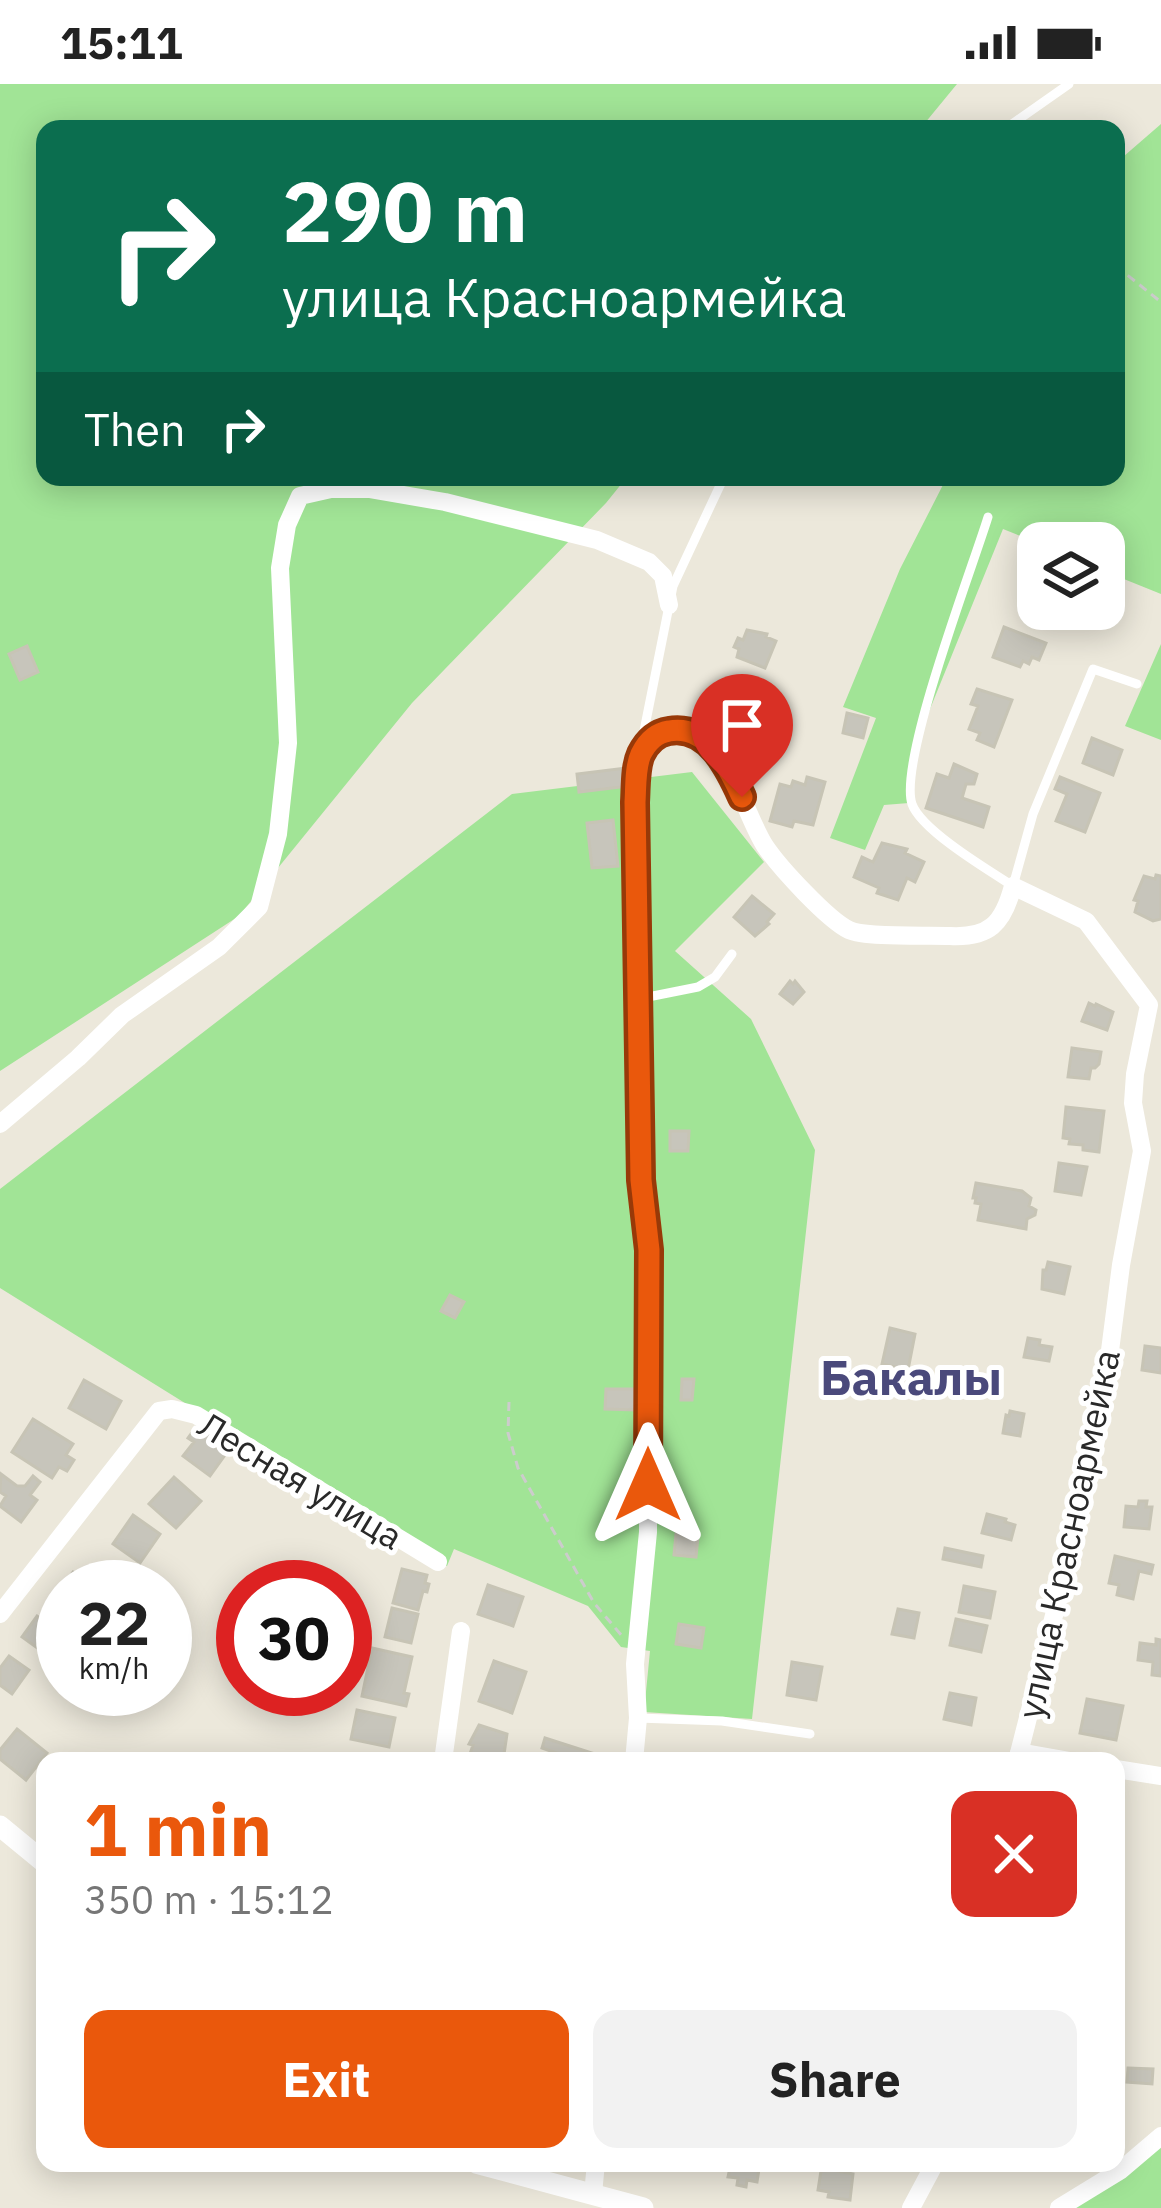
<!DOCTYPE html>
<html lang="en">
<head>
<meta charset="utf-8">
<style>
	:root { --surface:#fff; --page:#f2f2f2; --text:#222; --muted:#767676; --accent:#ea580c }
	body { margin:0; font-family:"IBM Plex Sans",sans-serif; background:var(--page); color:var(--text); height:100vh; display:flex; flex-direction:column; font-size:45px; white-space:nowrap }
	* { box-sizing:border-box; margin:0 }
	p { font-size:39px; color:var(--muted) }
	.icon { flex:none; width:66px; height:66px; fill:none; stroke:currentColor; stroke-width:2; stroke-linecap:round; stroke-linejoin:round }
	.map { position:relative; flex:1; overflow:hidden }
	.panel { position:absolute; left:36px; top:1668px; width:1089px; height:420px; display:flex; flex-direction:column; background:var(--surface); border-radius:24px; box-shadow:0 6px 30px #0003 }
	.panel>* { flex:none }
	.hud { position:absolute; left:36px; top:36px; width:1089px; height:366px; border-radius:24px; box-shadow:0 6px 30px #0003; background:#0b6e4f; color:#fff; overflow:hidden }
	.controls { position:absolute; left:1017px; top:438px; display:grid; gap:24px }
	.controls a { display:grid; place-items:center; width:108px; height:108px; border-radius:24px; background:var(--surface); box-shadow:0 6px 30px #0003; font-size:60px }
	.speed { position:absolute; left:36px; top:1476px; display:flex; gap:24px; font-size:60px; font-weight:700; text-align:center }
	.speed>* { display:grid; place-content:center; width:156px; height:156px; border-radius:50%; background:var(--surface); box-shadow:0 6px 30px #0003; line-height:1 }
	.speed small { font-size:30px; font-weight:400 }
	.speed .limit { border:18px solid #d22; background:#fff; color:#111 }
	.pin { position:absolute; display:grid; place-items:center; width:102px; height:102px; color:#fff; margin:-123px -51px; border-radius:50% 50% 50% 0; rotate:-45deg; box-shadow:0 0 12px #0007 }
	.pin .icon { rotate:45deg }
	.me { position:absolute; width:132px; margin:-66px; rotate:0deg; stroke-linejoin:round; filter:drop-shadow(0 0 9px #0008) }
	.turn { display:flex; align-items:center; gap:42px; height:252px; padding:0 48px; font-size:54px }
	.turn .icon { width:156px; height:156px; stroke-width:2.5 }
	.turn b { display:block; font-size:84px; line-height:102px }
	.then { display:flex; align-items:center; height:114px; padding:0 48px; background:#0003; gap:24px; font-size:45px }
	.round { display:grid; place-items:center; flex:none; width:126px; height:126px; border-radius:24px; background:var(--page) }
	.summary { display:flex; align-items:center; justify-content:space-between; height:204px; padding:0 48px }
	h1 { font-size:72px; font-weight:700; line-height:90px; color:var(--accent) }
	.primary-button { display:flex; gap:24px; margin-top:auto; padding:24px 48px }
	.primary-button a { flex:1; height:138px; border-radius:24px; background:var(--accent); color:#fff; font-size:48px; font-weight:700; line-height:138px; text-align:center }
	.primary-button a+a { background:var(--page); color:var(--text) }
	.status { display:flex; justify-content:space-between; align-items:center; height:84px; padding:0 60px; background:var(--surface); direction:ltr }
	.status svg { height:33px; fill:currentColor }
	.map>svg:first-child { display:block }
</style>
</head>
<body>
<div class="status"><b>15:11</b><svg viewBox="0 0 49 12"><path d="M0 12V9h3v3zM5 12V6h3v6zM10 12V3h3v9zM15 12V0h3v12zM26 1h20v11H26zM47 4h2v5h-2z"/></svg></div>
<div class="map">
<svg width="1161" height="2124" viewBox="0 0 1161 2124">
	<rect width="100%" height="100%" fill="#ece8db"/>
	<path fill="#a1e496" d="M0 0H957L920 45H45V393H627L606 419 412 619 239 832 0 987Z
		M1161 40V510L1104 487V459H1038L1003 445 915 662 909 719 884 721 865 766 830 754 876 634 843 623 900 485 947 393H1116V79Z
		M1161 560V656L1125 642Z
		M692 688 764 778 675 867 751 935 815 1066 752 1635 644 1628 650 1567 621 1563 588 1522 454 1465 447 1482 0 1204V1105L512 710Z
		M1161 2059V2124H1071Z"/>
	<path fill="#c7c5bb" stroke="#c7c4b5" stroke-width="3" d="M1004 543 1046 559 1039 576 1032 573 1029 580 1023 577 1020 583 993 573Z
		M747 546 767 550 766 553 776 557 765 584 737 573 739 565 734 563 738 554 743 556Z
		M27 562 38 588 20 596 9 570Z
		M727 596 752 615 738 634 713 615Z
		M977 605 1012 616 994 663 977 656 980 649 969 645 978 622 971 620Z
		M847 629 868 634 863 654 843 649Z
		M1092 654 1122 666 1113 691 1083 679Z
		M954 680 977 690 974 700H966L962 714 989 723 983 743 926 724 937 690 949 694Z
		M627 684 629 702 579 708 577 690Z
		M807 693 825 698 813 741 794 737 792 743 770 737 780 700 791 703 793 697 805 701Z
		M1060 693 1100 709 1085 748 1056 737 1067 710 1055 705Z
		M613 736 618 782 592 784 587 739Z
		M882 759 907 765 905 769 924 778 915 798 907 794 898 816 877 809 879 804 854 793 862 773 873 778Z
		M1156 791 1161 792V835L1153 837 1135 828 1138 817 1134 816 1144 792 1155 795Z
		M752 812 774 830 767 838 769 840 755 852 734 833Z
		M790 897 793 900 795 897 804 908 793 920 780 910Z
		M1089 919 1095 922 1096 920 1113 928 1107 946 1082 937Z
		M1072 964 1101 968 1099 980 1095 984H1091L1089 995 1068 993Z
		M1066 1023 1104 1027 1099 1068 1083 1066V1061L1069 1060 1070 1055 1063 1054Z
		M670 1047H689L688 1067H670Z
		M1059 1079 1087 1083 1081 1111 1055 1107Z
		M976 1099 1022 1107 1031 1114 1029 1122 1036 1126 1035 1131 1027 1135 1026 1145 978 1136 981 1120 975 1119 976 1114H973Z
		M1048 1178 1070 1183 1064 1210 1042 1205 1043 1186H1046Z
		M450 1211 464 1218 455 1234 441 1227Z
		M890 1244 915 1250 908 1286 882 1280Z
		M1028 1254 1040 1256 1039 1261 1052 1263 1049 1277 1024 1273Z
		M1145 1262 1161 1264V1289L1142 1286Z
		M682 1295H694L692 1316H681Z
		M84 1296 121 1317 106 1345 69 1324Z
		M606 1305H637L636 1326 605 1325Z
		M1010 1327 1024 1330 1020 1352 1003 1349 1006 1331 1009 1332Z
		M33 1335 73 1360 66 1371 74 1376 67 1387 59 1383 52 1394 12 1368Z
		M198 1340 230 1364 210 1392 183 1372 194 1358 188 1354Z
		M1 1390 17 1402H25L33 1392 40 1398 30 1411 37 1416 21 1438 0 1422 6 1412 0 1408Z
		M174 1393 201 1417 176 1444 149 1420Z
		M1139 1417H1147L1146 1423H1152L1149 1445 1124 1443 1126 1422 1138 1423Z
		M987 1430 1006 1435 1005 1438 1015 1441 1011 1456 982 1449Z
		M133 1431 160 1450 140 1479 113 1460Z
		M676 1450 698 1453 696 1473 674 1471Z
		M945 1464 983 1472 981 1483 943 1475Z
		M1115 1472 1153 1481 1151 1490 1139 1487 1133 1515 1117 1511 1119 1501 1109 1499Z
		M402 1485 427 1491 425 1499 429 1500 427 1508 423 1507 418 1526 393 1519Z
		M73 1488 94 1503H63V1520L54 1513Z
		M488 1501 523 1513 513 1542 478 1530Z
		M964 1502 995 1508 990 1534 959 1528Z
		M392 1524 418 1530 411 1559 385 1553Z
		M898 1525 919 1529 914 1554 892 1550Z
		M37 1532 63 1551 50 1573 22 1553Z
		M956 1535 987 1542 981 1568 950 1561Z
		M679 1540 704 1544 701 1564 676 1560Z
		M1156 1555 1161 1556V1592L1152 1591 1153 1578 1138 1576 1140 1559 1156 1561Z
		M372 1564 412 1573 404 1609 409 1610 406 1622 362 1612Z
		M9 1572 29 1586 12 1610 0 1601V1584Z
		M494 1577 526 1588 512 1629 479 1617Z
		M792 1578 822 1583 816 1616 787 1611Z
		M950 1609 976 1614 971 1641 944 1635Z
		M1087 1615 1123 1622 1116 1656 1080 1649Z
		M357 1626 395 1634 389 1663 351 1655Z
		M479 1641 507 1650 503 1677 470 1670 473 1661 469 1660Z
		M17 1645 47 1669 26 1696 0 1675V1666Z
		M545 1654 598 1671 596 1677H567L568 1673 542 1664Z
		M1128 1984 1153 1985 1152 2000 1127 1998Z
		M731 2079H760L757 2098 747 2096 746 2103 737 2101 738 2094 728 2093Z
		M833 2086 853 2090 850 2116 828 2113 829 2108 818 2106 821 2087Z"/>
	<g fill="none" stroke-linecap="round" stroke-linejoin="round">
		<path stroke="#ccc" stroke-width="3" stroke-dasharray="9 6" stroke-linecap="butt" d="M1116 182 1161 218
			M41 280 45 281
			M270 393 284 401
			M509 1318 508 1349 518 1384 594 1519 622 1552"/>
		<path stroke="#fff" stroke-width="9" d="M1005 45 1069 0
			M988 433C972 485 898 678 912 720 921 746 988 786 1013 802L1033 730 1093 585 1137 600
			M642 657 673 502 724 393
			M638 915 698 903 715 893 732 870
			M638 1634 722 1637 810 1650"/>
		<path stroke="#fff" stroke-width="18" d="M0 1040 78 974 122 931 219 863 259 823 278 750 288 659 280 484 287 441 300 412 331 405H369L445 418 597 456 649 478 663 492 669 521
			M0 1530 159 1327 172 1325 196 1331 438 1478
			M1019 1668 1070 1677
			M443 1677 461 1547
			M634 1677 638 1634 635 1580 648 1448 649 1166 641 1096 635 718C637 693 634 656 665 647 722 630 743 729 765 762 779 783 828 836 849 846 866 854 928 851 950 852 989 854 1003 840 1013 802L1086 837 1149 921 1135 990 1133 1019 1142 1067 1121 1181 1102 1329 1081 1425 1017 1677
			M1116 1685 1161 1692
			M593 2110 596 2079
			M911 2124 935 2079
			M1059 2124 1121 2086 1161 2052"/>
		<path stroke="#fff" stroke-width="21" d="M0 1742 45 1779
			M476 2079 643 2124"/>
	</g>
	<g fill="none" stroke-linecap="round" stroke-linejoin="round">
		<defs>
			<path id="route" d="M648 1401 649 1166 641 1096 635 718C636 703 635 683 641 670 647 658 656 649 669 647 708 640 729 684 742 713"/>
		</defs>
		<use href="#route" stroke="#983908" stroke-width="30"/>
		<use href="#route" stroke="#ea580c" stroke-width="21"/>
	</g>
	<g text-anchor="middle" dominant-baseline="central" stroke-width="10" stroke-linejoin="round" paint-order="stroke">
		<g font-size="36" fill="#292929" stroke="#fff">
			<text transform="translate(301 1396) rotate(31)">Лесная улица</text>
			<text transform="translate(1068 1450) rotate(-78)">улица Красноармейка</text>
		</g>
		<g font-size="48" font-weight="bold" fill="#4a497b" stroke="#fff">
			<text x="911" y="1293">Бакалы</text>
		</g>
	</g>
</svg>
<div class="controls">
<a><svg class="icon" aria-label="layers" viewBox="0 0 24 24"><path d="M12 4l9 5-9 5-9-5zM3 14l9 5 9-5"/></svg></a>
</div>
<div class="speed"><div>22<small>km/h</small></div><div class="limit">30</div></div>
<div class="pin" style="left:742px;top:713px;background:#d93025"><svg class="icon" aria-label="arrive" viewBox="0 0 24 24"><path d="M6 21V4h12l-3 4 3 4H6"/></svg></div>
<svg class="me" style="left:648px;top:1401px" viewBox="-20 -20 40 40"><path d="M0-17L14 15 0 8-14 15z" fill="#ea580c" stroke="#fff" stroke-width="4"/></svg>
<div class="hud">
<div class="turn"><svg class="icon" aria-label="right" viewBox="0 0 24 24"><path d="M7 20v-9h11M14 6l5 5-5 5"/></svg><div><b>290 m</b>улица Красноармейка</div></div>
<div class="then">Then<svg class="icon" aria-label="right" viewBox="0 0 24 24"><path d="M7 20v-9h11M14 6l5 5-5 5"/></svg></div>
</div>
<section class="panel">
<div class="summary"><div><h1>1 min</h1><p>350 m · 15:12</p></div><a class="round" style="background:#d93025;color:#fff"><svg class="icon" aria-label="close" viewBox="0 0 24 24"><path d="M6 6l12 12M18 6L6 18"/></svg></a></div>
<div class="primary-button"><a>Exit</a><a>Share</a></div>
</section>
</div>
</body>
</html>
